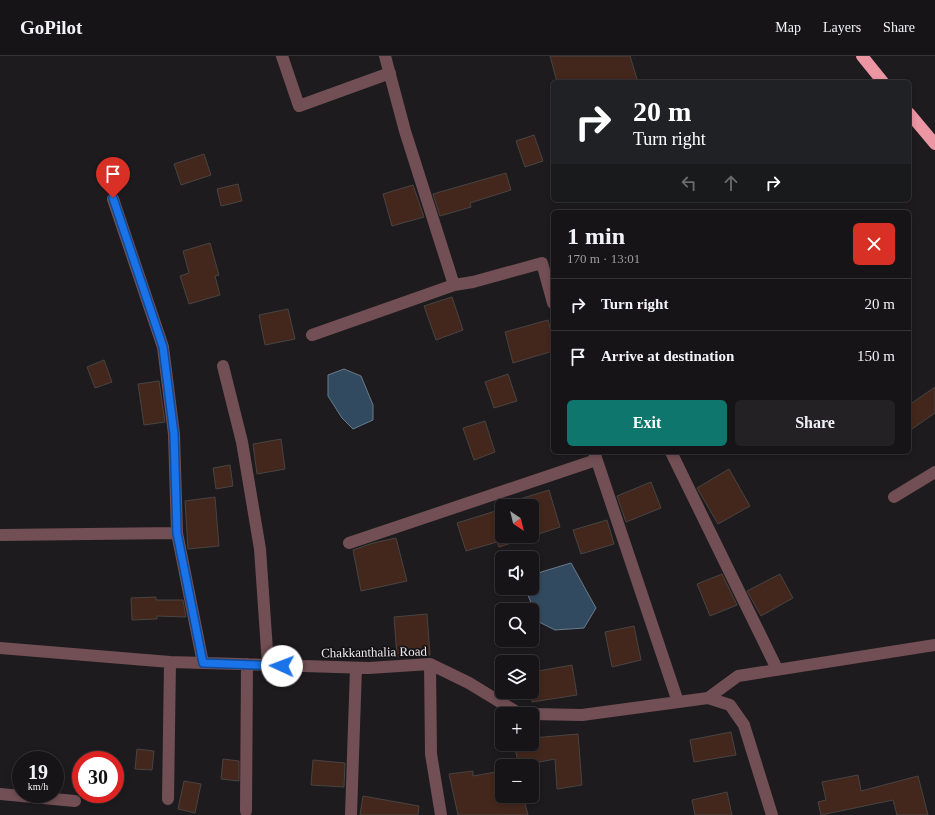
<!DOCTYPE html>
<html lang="en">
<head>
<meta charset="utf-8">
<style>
	:root { --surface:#161416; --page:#232123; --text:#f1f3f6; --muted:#9e9ea1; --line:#353335; --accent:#0f766e }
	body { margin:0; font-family:Georgia,serif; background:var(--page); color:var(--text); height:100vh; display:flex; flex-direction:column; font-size:15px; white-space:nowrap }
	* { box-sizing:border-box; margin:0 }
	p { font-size:13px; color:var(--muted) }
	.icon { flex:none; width:22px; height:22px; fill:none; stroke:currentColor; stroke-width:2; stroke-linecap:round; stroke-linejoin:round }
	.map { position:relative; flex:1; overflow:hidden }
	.drawer { position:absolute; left:551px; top:154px; width:360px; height:244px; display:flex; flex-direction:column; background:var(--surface); border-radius:6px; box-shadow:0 2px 6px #0003,0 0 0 1px var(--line) }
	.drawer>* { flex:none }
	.top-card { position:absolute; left:551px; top:24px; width:360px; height:122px; border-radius:6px; box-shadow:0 2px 6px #0003,0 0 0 1px var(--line); background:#202124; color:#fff; overflow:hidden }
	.needle { width:26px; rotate:145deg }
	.tools { position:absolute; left:495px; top:443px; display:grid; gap:8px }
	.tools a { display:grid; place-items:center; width:44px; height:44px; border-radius:6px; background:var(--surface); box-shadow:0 2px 6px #0003,0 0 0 1px var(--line); font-size:20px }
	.speed { position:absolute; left:12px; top:695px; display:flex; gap:8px; font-size:20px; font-weight:700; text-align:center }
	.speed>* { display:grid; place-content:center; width:52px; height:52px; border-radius:50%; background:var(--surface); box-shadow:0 2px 6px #0003,0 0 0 1px var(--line); line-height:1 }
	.speed small { font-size:10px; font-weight:400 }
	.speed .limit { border:6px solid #d22; background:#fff; color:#111 }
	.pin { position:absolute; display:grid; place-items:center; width:34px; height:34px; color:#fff; margin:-41px -17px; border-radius:50% 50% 50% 0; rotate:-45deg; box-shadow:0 0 4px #0007 }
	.pin .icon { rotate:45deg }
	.me { position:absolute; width:44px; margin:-22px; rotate:272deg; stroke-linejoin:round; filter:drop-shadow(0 0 3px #0008) }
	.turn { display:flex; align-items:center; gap:14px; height:84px; padding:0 16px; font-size:18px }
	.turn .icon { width:52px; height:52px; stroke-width:2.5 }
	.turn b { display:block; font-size:28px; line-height:34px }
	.lanes { display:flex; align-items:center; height:38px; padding:0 16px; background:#0003; justify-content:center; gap:20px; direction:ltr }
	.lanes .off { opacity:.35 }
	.round { display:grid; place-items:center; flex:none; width:42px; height:42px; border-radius:6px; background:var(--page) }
	.headline { display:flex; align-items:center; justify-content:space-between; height:68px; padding:0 16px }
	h1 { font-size:24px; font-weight:800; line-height:30px }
	.button { display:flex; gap:8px; margin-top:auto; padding:8px 16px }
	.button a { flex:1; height:46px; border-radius:6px; background:var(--accent); color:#fff; font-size:16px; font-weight:800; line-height:46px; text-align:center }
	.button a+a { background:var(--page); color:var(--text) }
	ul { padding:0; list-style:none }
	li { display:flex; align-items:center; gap:12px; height:52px; padding:0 16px; border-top:1px solid var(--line) }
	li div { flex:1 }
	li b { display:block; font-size:15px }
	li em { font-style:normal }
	header { display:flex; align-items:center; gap:24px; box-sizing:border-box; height:56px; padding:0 20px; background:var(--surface); border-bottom:1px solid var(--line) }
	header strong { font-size:19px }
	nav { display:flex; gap:22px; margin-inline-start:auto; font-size:14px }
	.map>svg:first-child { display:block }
</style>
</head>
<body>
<header>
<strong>GoPilot</strong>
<nav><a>Map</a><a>Layers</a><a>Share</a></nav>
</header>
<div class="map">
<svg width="935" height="759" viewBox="0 0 935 759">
	<rect width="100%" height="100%" fill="#1d1b1e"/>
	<path fill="#324a5f" stroke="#6a7b8a" d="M344 313 361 320 373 349V364L353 373 342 362 328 340V319Z
		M571 507 596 552 584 572 555 574 539 566 525 532H532V524L541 516Z"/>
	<path fill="#43271c" stroke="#484442" d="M550 0H630L638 26H557Z
		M534 79 543 105 525 111 516 85Z
		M204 98 211 119 181 129 174 108Z
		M506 117 511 134 470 147 471 151 440 160 433 138Z
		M238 128 242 145 221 150 217 133Z
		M413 129 424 161 392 170 383 138Z
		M210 187 219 219 215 220 220 239 189 248 180 220 189 217 183 195Z
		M452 241 463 274 436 284 424 250Z
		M288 253 295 283 265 289 259 259Z
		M548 264 553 283V295L513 307 505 276Z
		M104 304 112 326 95 332 87 311Z
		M508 318 517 345 494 352 485 326Z
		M159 325 165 366 144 369 138 328Z
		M935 331V357L909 375V349Z
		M485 365 495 396 474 404 463 372Z
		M281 383 285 413 257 418 253 388Z
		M230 409 233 430 216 433 213 412Z
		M729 413 750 450 718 468 697 432Z
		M651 426 661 452 626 466 617 440Z
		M549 434 560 471 499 491 497 486 466 495 457 467 502 453V480H532V450H509L521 445 520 443Z
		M215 441 219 490 188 493 185 445Z
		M607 464 614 488 581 498 573 474Z
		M396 482 407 525 361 535 353 494 373 487Z
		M722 518 737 549 710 560 697 528Z
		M780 518 793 542 761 560 747 535Z
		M156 541V544H183L186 561 157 560V563L132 564 131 542Z
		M427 558 430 599 397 601 394 561Z
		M634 570 641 604 612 611 605 576Z
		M572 609 577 639 532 646V616Z
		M731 676 736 699 694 706 690 684Z
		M578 678 582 729 557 733 555 703 519 710 514 688H532V682Z
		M137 693 154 695 152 714 135 713Z
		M223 703 239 705V725L221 723Z
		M313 704 345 707 344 731 311 729Z
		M473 715V720L502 715V740H523L528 759H458L449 718Z
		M858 719 861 735 918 720 928 759H897L893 744 821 759 818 746 826 744 822 726Z
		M184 725 201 728 195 757 178 753Z
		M727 736 732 759H695L692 744Z
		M363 740 419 750 418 759H360Z"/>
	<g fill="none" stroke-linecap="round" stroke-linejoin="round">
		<path stroke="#724f54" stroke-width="12" d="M282 0 299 50 390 17
			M385 0 405 75 454 229
			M113 143 163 291 174 378 177 477 203 607
			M312 279 454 229 473 226 542 207 553 247
			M223 310 242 386 260 493 268 609
			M594 396 678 646
			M671 396 777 613
			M894 441 935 416
			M0 479 177 477
			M349 487 596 404
			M0 592 170 606 369 612 430 608 469 627 520 658
			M430 608 431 698 441 759
			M708 642 738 620 935 589
			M532 658 582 659 708 642 730 649 744 669 772 759
			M0 738 75 745
			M168 743 170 606
			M246 755 247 608
			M351 759 356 612"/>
		<path stroke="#ec95a3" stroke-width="12" d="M862 0 883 26
			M909 57 935 88"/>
	</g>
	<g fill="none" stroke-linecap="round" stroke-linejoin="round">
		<defs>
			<path id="route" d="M113 142 163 291 174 378 177 477 203 607 282 610"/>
		</defs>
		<use href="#route" stroke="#114b97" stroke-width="10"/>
		<use href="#route" stroke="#1a73e8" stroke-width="7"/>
	</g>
	<g text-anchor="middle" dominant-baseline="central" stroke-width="3.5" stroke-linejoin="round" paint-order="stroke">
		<g font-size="13" fill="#eeecee" stroke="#141215">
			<text transform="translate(374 596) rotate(-1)">Chakkanthalia Road</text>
		</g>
	</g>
</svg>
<div class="tools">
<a><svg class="needle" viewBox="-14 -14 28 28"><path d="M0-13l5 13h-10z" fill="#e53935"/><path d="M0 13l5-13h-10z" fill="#9e9ea1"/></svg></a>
<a><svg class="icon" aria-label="sound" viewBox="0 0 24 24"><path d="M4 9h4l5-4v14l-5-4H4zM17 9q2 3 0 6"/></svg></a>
<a><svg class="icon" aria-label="search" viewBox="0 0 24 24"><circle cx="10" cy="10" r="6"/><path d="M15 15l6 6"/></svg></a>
<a><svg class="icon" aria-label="layers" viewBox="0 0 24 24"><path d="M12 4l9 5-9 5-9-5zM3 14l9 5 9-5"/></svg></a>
<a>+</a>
<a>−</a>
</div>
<div class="speed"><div>19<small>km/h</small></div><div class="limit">30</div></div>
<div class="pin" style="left:113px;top:142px;background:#d93025"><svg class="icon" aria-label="arrive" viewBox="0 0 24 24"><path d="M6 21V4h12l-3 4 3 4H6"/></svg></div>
<svg class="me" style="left:282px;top:610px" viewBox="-20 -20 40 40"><circle r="19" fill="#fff"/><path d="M0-13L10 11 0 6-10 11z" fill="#1a73e8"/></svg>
<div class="top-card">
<div class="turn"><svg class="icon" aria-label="right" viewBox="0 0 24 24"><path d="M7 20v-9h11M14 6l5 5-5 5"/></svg><div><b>20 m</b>Turn right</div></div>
<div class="lanes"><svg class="icon off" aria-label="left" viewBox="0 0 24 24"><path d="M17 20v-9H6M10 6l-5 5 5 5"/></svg><svg class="icon off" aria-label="ahead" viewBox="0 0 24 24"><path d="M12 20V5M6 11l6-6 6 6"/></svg><svg class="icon" aria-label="right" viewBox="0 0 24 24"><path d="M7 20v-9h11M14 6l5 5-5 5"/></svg></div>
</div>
<section class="drawer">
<div class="headline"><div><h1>1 min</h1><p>170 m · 13:01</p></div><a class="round" style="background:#d93025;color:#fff"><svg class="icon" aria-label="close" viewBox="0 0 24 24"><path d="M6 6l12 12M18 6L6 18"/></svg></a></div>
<ul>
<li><svg class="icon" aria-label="right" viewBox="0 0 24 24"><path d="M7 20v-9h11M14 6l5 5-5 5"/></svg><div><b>Turn right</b></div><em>20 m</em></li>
<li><svg class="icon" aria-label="arrive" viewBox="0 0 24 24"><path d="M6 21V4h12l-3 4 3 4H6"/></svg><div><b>Arrive at destination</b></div><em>150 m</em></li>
</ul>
<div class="button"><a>Exit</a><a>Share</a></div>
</section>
</div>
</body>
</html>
